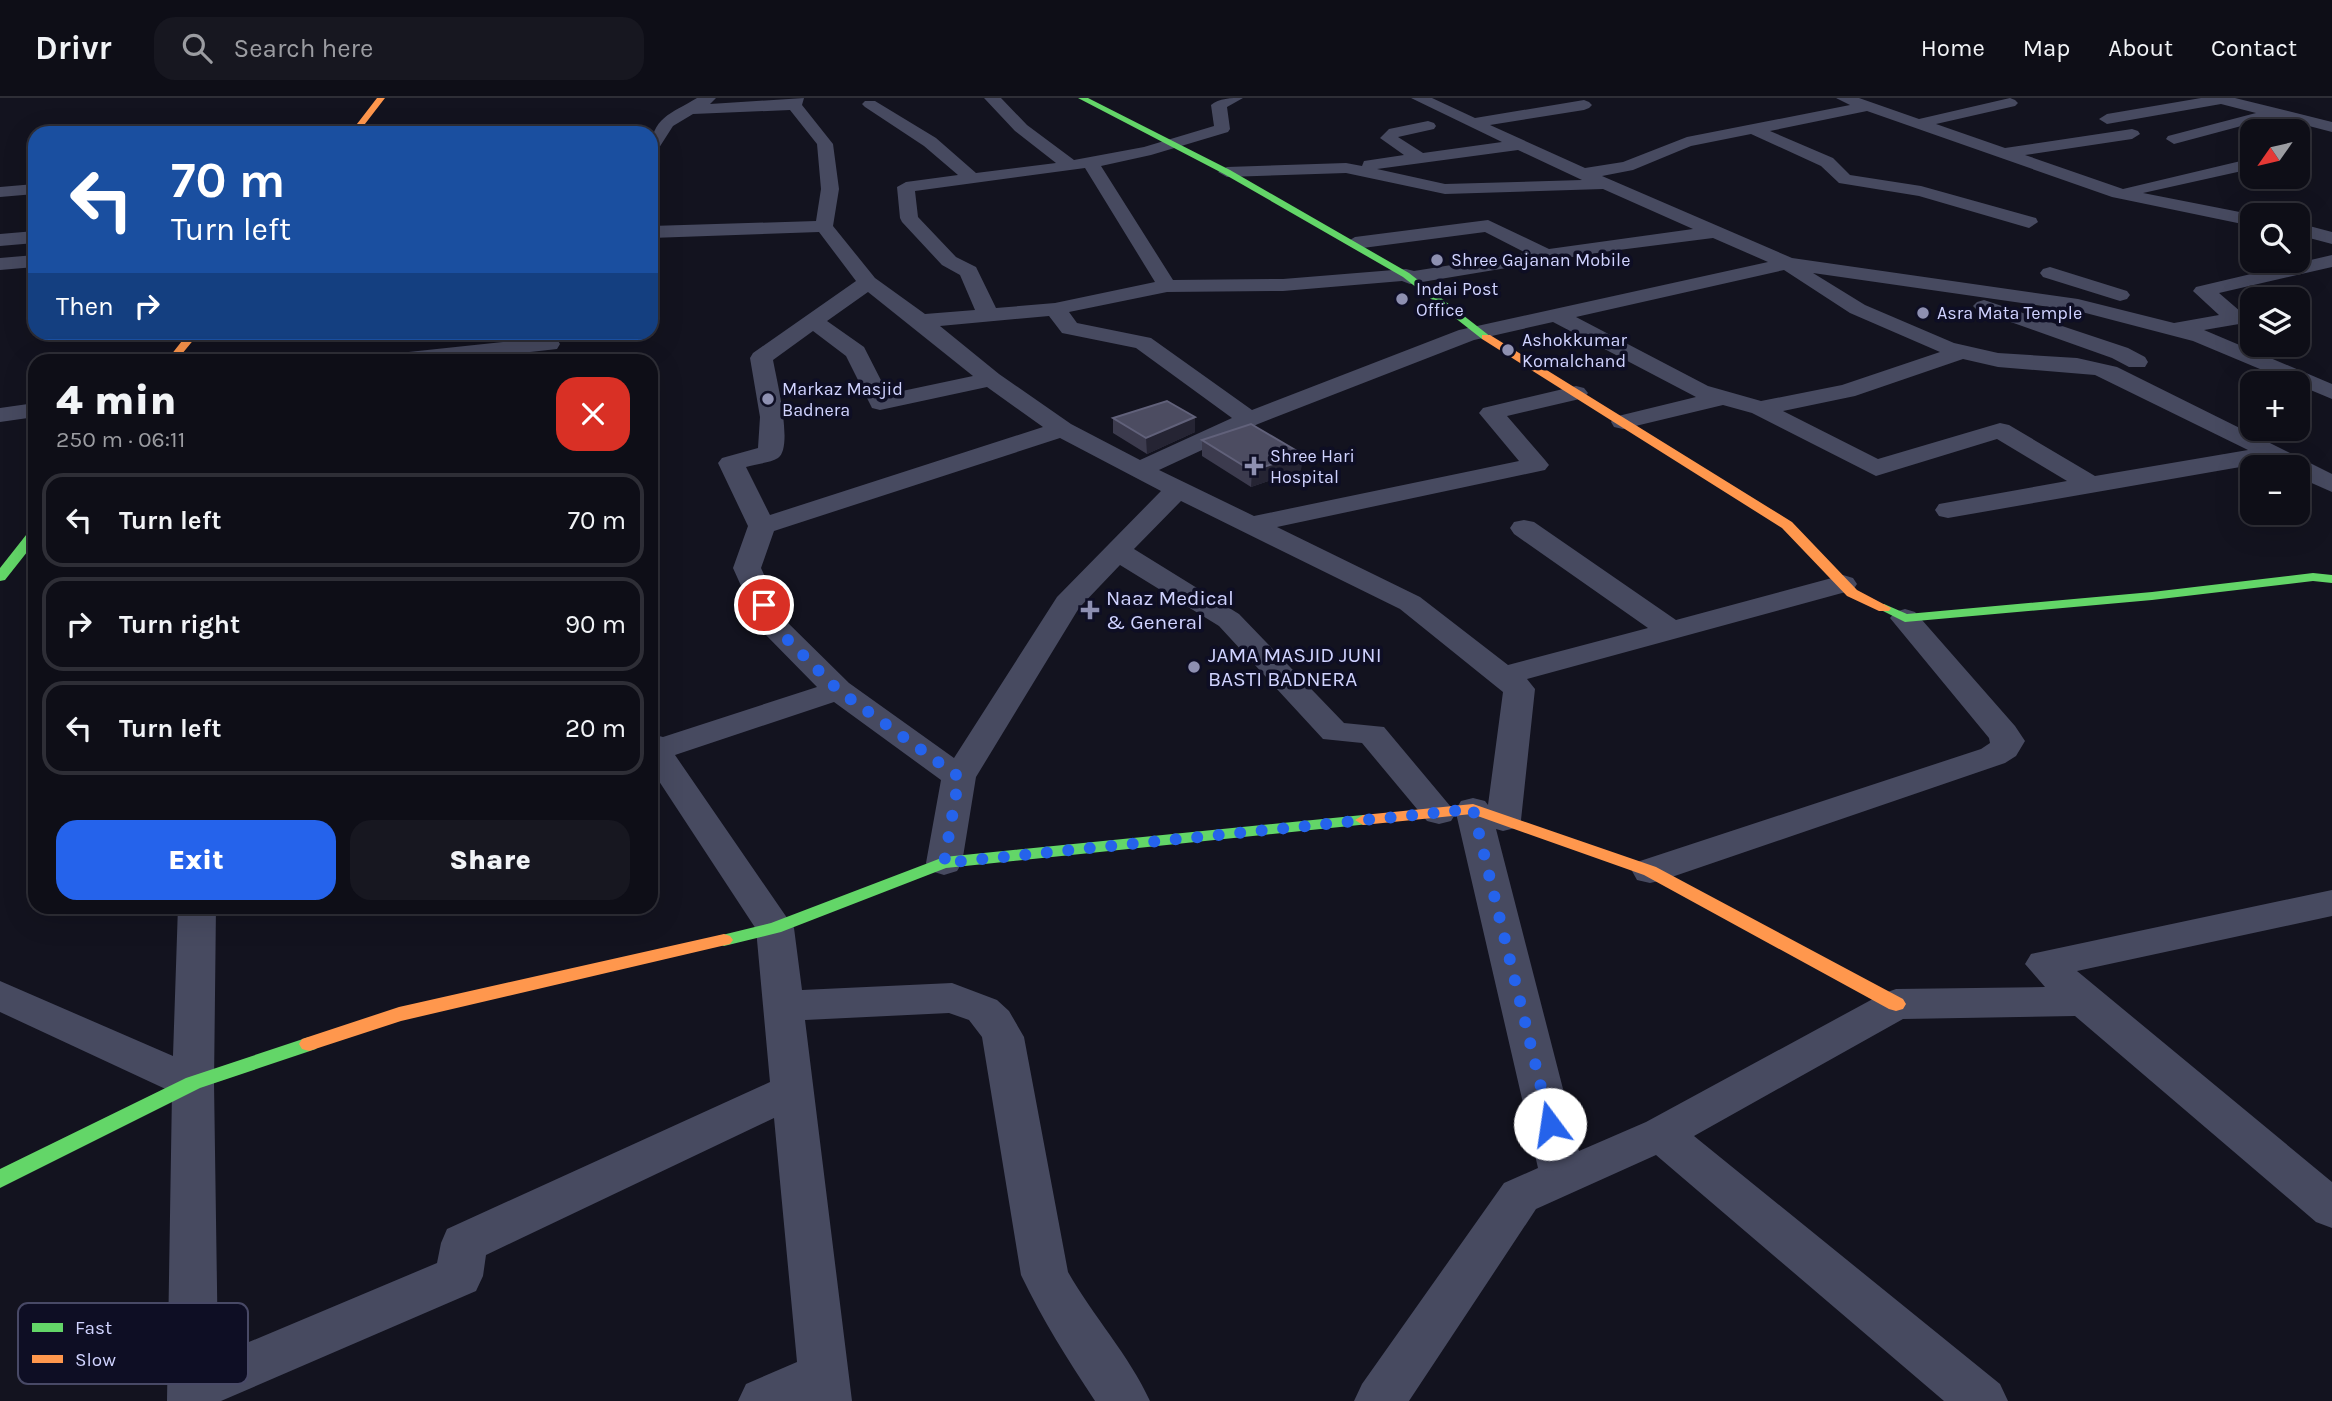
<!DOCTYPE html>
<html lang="en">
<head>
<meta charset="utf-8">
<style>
	:root { --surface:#0e0e17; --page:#171720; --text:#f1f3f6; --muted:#9b9ca1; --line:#2e2e36; --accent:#2563eb }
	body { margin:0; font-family:Karla,sans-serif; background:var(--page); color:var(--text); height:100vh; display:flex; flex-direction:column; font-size:26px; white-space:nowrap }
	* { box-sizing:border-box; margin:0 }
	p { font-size:23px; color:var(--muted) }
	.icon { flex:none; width:38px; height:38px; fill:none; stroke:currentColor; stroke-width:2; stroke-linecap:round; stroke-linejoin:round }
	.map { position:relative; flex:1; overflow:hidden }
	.panel { position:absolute; left:28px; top:256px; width:630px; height:560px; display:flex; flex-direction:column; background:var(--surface); border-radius:21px; box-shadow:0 7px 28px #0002,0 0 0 2px var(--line) }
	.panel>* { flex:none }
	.banner { position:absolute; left:28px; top:28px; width:630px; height:214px; border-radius:21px; box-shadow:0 7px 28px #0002,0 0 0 2px var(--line); background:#1a4fa0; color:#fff; overflow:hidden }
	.needle { width:46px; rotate:236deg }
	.buttons { position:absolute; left:2240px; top:21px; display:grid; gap:14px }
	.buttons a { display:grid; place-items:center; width:70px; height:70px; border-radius:14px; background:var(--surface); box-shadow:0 7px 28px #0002,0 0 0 2px var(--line); font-size:35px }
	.pin { position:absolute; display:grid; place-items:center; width:60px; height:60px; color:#fff; margin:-30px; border:4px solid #fff; border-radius:50%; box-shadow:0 2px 7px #0007 }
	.me { position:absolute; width:77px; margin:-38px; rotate:346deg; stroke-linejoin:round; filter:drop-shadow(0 0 5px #0008) }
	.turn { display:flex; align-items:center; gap:24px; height:147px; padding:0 28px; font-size:32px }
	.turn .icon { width:91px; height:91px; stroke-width:2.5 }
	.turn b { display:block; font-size:49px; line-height:60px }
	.then { display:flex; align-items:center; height:66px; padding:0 28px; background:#0003; gap:14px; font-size:26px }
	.round { display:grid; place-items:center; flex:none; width:74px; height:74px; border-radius:21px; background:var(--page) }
	.overview { display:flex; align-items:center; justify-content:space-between; height:119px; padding:0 28px }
	h1 { font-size:42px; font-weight:800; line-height:52px }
	.button { display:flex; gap:14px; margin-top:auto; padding:14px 28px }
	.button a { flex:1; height:80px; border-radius:21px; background:var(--accent); color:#fff; font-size:28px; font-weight:800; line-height:80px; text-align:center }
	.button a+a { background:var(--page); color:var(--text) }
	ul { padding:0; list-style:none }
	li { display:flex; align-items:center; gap:21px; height:94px; margin:0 14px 10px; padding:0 14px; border:4px solid var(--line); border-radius:21px }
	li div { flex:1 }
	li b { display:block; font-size:26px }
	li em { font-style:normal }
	header { display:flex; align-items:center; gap:42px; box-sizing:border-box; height:98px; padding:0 35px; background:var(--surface); border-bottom:2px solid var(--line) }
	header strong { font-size:33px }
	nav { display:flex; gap:38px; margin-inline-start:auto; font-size:24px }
	.search { width:490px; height:63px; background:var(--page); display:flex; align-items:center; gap:18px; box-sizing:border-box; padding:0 24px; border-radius:21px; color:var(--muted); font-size:26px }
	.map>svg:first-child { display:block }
</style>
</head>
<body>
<header>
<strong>Drivr</strong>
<div class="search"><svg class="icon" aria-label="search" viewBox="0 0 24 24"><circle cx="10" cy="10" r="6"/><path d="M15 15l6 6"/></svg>Search here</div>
<nav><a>Home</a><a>Map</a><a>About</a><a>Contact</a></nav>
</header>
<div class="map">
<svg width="2332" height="1303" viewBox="0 0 2332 1303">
	<rect width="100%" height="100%" fill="#13131f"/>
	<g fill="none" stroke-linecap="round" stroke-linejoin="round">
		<path fill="#474a60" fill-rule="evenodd" d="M697 0H716L710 6 804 0 802 7 833 46 839 91 833 128 875 180 925 216 975 212 960 177 942 167 902 124 900 120 897 89 906 84 958 77 924 48 865 9 862 6 865 3H875L936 40 976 75 1056 65 1015 33 984 0H1001L1027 27 1074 62 1144 49 1214 28 1211 7C1219 0 1231 0 1243 0L1227 9 1230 31 1228 34 1151 57 1101 68 1173 182 1283 181 1406 171 1414 173 1526 155 1485 134 1355 151 1345 145 1355 139 1488 122 1549 151 1693 131 1603 91 1445 96 1346 75 1227 79 1218 74 1227 69 1346 65 1362 68 1364 63 1404 57 1380 40 1389 31 1428 23 1434 25 1436 28 1434 31 1398 39 1423 55 1502 44 1411 0H1432L1475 20 1584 2 1589 4 1592 7 1589 10 1584 12 1490 27 1585 70 1623 64 1687 39 1850 7 1836 0H1859L1919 21 2010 0 2015 2 2018 5 2015 8 1936 26 2005 50 2132 31 2138 33 2140 36 2132 41 2025 57 2123 91 2245 62 2251 63V71L2143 95 2255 117H2252V128L2112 99 1867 13 1770 33 1833 60 1850 77 1921 88 2036 120 2038 124 2029 130 1919 98 1839 85 1821 68 1751 36 1691 48 1633 72 1602 78 1792 160 2078 201 2174 225 2219 217 2193 193 2196 189 2332 157V169L2219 195 2248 220 2245 225 2204 232 2332 286V301L2193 243 2078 213 1813 175 1865 207 1954 245 1998 255 2077 260 2117 269 2332 376V394L2298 379V369H2280L2269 364 1948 420 1939 418 1935 412 1939 406 2067 383 1997 341 1876 378 1752 315 1723 307 1623 331 1614 329 1611 324 1614 319 1696 299 1553 224 1474 242 1258 326 1159 372 1254 418 1519 363 1479 315 1483 310 1576 288 1584 290 1588 295 1584 300 1507 318 1545 362 1549 367 1545 372 1277 429 1420 499 1508 567 1648 530 1514 436 1510 430 1514 424 1524 422 1534 424 1676 522 1843 477 1853 480 1857 486 1853 492 1527 581 1535 591 1521 722 1515 730 1503 733 1496 731 1579 1053 1646 1024 1882 896 1896 891 2045 889 2025 866 2031 856 2332 792V818L2077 873 2332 1084V1130L2316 1124 2075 918 1903 921 1694 1038 2000 1286 2008 1303H1944L1656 1057 1536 1111 1409 1303H1354L1362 1286 1504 1085 1538 1070 1456 715 1451 723 1439 726 1427 723 1362 645 1323 641 1219 528 1120 467 1079 510 976 679 962 765 957 773 944 777 931 773 926 765 941 682 834 604 675 657 794 830 802 892 952 885 997 902 1009 913 1024 939 1068 1174C1093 1218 1129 1257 1150 1303H1095C1068 1262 1042 1221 1021 1177L982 939 969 922 949 915 805 922 852 1303H738L746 1286 797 1264 774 1020 486 1157 483 1178 476 1193 221 1303H167L172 994 0 914V883L173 958 178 808H216L214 985 218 1257 437 1165 441 1145 447 1131 770 984 756 831 651 671V636L663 639 817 589 761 532 733 470 748 428 718 365 722 360 758 350 760 319 750 260 753 255 856 183 819 134 651 140V128L816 123 821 91 817 46 790 12 693 16 673 28 657 53 651 54C651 19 671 16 697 0ZM1518 52 1582 82 1445 86 1377 71ZM1085 70 1155 184 1055 205 996 210 976 169 956 159 918 119 915 93ZM1713 140 1768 164 1459 232 1252 312 1151 240 1077 225 1069 214 1167 194 1283 193 1402 183 1410 186 1603 154ZM1784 172 1850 215 1940 254 1842 287 1761 303 1708 288 1576 219ZM868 194 973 278 888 296 864 249 827 223ZM1049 218 1062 235 1136 250 1232 320 1140 362 1071 326 999 276 940 228ZM813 233 846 258 872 310 880 312 987 289 1043 329 770 417 746 369C755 366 770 365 778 360 794 350 776 279 773 262ZM1963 261 1998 269 2095 277 2248 352 2095 378 2009 327 2000 325 1878 361 1783 313 1855 298ZM1060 340 1161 393 1057 499 954 660 849 585 785 522 761 470 774 433ZM1181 403 1400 511 1503 594 1488 707 1485 703 1473 700 1461 703 1456 711V715L1384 629 1344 625 1239 516 1134 451Z
			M2201 0H2235L2332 24V34L2275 19 2174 46 2166 41 2168 38 2256 15 2221 6 2107 26 2099 21 2107 16Z
			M35 86V96L0 99V89Z
			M2298 125 2332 134V146L2298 137Z
			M35 133V145L0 148V136Z
			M35 157V169L0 172V160Z
			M2050 169 2127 193 2130 197 2127 201 2120 203 2043 179 2040 175 2043 171Z
			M1984 202 2128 250 2145 259 2148 264 2145 269H2129L2112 260 1977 212 1973 208 1977 204Z
			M549 239 557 241 560 246 557 251 457 262H388L391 257 399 255Z
			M35 305V319L0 324V310Z
			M1905 511 1915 514 2015 628 2025 643 2016 658 2005 665 1663 782 1650 785 1637 782 1632 773 1637 764 1981 651 1990 645 1989 640 1890 520 1895 514Z"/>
		<path fill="#63d668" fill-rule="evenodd" d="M1078 0H1088L1230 72 1409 175 1491 239 1482 241 1403 179 1224 76Z
			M35 431V444L5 482 0 483V470L30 432Z
			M2313 475 2332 477V485L2313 483 2152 502 1905 524 1877 510 1884 506 1907 516 2152 494Z
			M1363 717 1371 722 1369 726 946 770 781 834 724 848 718 846 715 842 718 838 771 825 944 759Z
			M309 939 316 941 319 946 316 951 200 990 0 1090V1071L186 980Z"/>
		<path fill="#ff974d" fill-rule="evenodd" d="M377 0H385L358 35H350Z
			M189 234H200L177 262H167Z
			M1482 237H1490L1792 424 1857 492 1891 510 1889 513H1879L1847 498 1782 430 1482 241Z
			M1473 706 1656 769 1903 901 1906 906 1903 911 1896 913 1889 911 1644 777 1472 716 1363 727 1355 722 1363 717Z
			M724 836 730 838 733 842 730 846 401 923 309 953 302 951 299 946 302 941 399 909Z"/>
	</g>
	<path fill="#3c3b4e" d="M1195 319V334L1147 356 1113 335V320Z
		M1202 342 1302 356 1301 372 1251 389 1202 358Z"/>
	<path fill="#252433" d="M1195 319V334L1147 356 1146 340Z
		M1302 356 1301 372 1251 389 1252 373Z"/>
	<path fill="#4c4c61" stroke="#61617a" stroke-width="2" d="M1167 303 1195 319 1146 340 1113 320Z
		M1251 326 1302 356 1252 373 1202 342Z"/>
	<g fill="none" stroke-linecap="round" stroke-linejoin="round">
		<path stroke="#2563eb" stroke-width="12" stroke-dasharray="0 21.6" d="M764 507 772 526 838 592 959 679 944 765 1473 711 1550 1026"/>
	</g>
	<g fill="#8e90b1" stroke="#0e0e24" stroke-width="2.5">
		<circle cx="1437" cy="162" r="7"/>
		<circle cx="1402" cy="201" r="7"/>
		<circle cx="1923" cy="215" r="7"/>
		<circle cx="1508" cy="252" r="7"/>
		<circle cx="768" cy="301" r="7"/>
		<path d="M1250.5 357.5h7v7h7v7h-7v7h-7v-7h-7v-7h7z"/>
		<path d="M1086.5 501.5h7v7h7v7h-7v7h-7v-7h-7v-7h7z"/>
		<circle cx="1194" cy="569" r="7"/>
	</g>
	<g text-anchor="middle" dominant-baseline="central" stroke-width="7" stroke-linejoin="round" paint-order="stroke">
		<g font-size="18" fill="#d0d3ff" stroke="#0e0e24" text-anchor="start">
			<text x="1451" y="162">Shree Gajanan Mobile</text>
			<text x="1416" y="191">Indai Post<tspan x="1416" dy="21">Office</tspan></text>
			<text x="1937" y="215">Asra Mata Temple</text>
			<text x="1522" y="242">Ashokkumar<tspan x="1522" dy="21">Komalchand</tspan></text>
			<text x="782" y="291">Markaz Masjid<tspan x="782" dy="21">Badnera</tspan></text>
			<text x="1270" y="358">Shree Hari<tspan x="1270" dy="21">Hospital</tspan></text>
		</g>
		<g font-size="21" fill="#d0d3ff" stroke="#0e0e24" text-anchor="start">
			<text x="1106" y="500">Naaz Medical<tspan x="1106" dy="24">&amp; General</tspan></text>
			<text x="1208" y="557">JAMA MASJID JUNI<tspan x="1208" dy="24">BASTI BADNERA</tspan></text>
		</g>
	</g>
	<rect x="18" y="1205" width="230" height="81" rx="10" fill="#0e0e24" stroke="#484966" stroke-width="2"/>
	<rect x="32" y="1225" width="31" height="9" fill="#63d668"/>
	<rect x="32" y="1257" width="31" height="8" fill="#ff974d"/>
	<g font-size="19" fill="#d0d3ff">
		<text x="75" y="1236">Fast</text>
		<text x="75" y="1268">Slow</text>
	</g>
</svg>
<div class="buttons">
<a><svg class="needle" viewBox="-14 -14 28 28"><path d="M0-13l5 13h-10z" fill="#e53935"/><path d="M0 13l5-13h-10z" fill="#9b9ca1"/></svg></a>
<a><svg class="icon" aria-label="search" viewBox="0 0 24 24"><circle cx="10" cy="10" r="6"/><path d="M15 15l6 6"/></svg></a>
<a><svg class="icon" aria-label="layers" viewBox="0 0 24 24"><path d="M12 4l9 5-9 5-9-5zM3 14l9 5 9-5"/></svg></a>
<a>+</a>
<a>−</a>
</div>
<div class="pin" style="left:764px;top:507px;background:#d93025"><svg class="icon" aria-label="arrive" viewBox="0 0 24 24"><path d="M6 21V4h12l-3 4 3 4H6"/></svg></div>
<svg class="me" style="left:1550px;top:1026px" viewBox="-20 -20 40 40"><circle r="19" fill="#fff"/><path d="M0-13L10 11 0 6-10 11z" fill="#2563eb"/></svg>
<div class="banner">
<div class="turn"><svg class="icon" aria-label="left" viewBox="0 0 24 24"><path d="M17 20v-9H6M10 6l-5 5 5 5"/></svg><div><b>70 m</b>Turn left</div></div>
<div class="then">Then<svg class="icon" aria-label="right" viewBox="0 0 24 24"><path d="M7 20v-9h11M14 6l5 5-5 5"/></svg></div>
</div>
<section class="panel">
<div class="overview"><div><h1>4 min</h1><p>250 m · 06:11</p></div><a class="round" style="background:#d93025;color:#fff"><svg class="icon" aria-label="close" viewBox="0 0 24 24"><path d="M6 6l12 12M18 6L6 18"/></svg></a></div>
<ul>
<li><svg class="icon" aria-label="left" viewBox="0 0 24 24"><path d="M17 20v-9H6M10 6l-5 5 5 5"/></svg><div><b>Turn left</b></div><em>70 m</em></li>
<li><svg class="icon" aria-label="right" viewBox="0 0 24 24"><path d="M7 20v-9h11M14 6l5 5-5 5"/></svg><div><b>Turn right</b></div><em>90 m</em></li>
<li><svg class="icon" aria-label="left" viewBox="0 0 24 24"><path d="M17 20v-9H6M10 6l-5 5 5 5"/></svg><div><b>Turn left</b></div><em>20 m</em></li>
</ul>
<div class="button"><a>Exit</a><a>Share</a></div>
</section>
</div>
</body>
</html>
